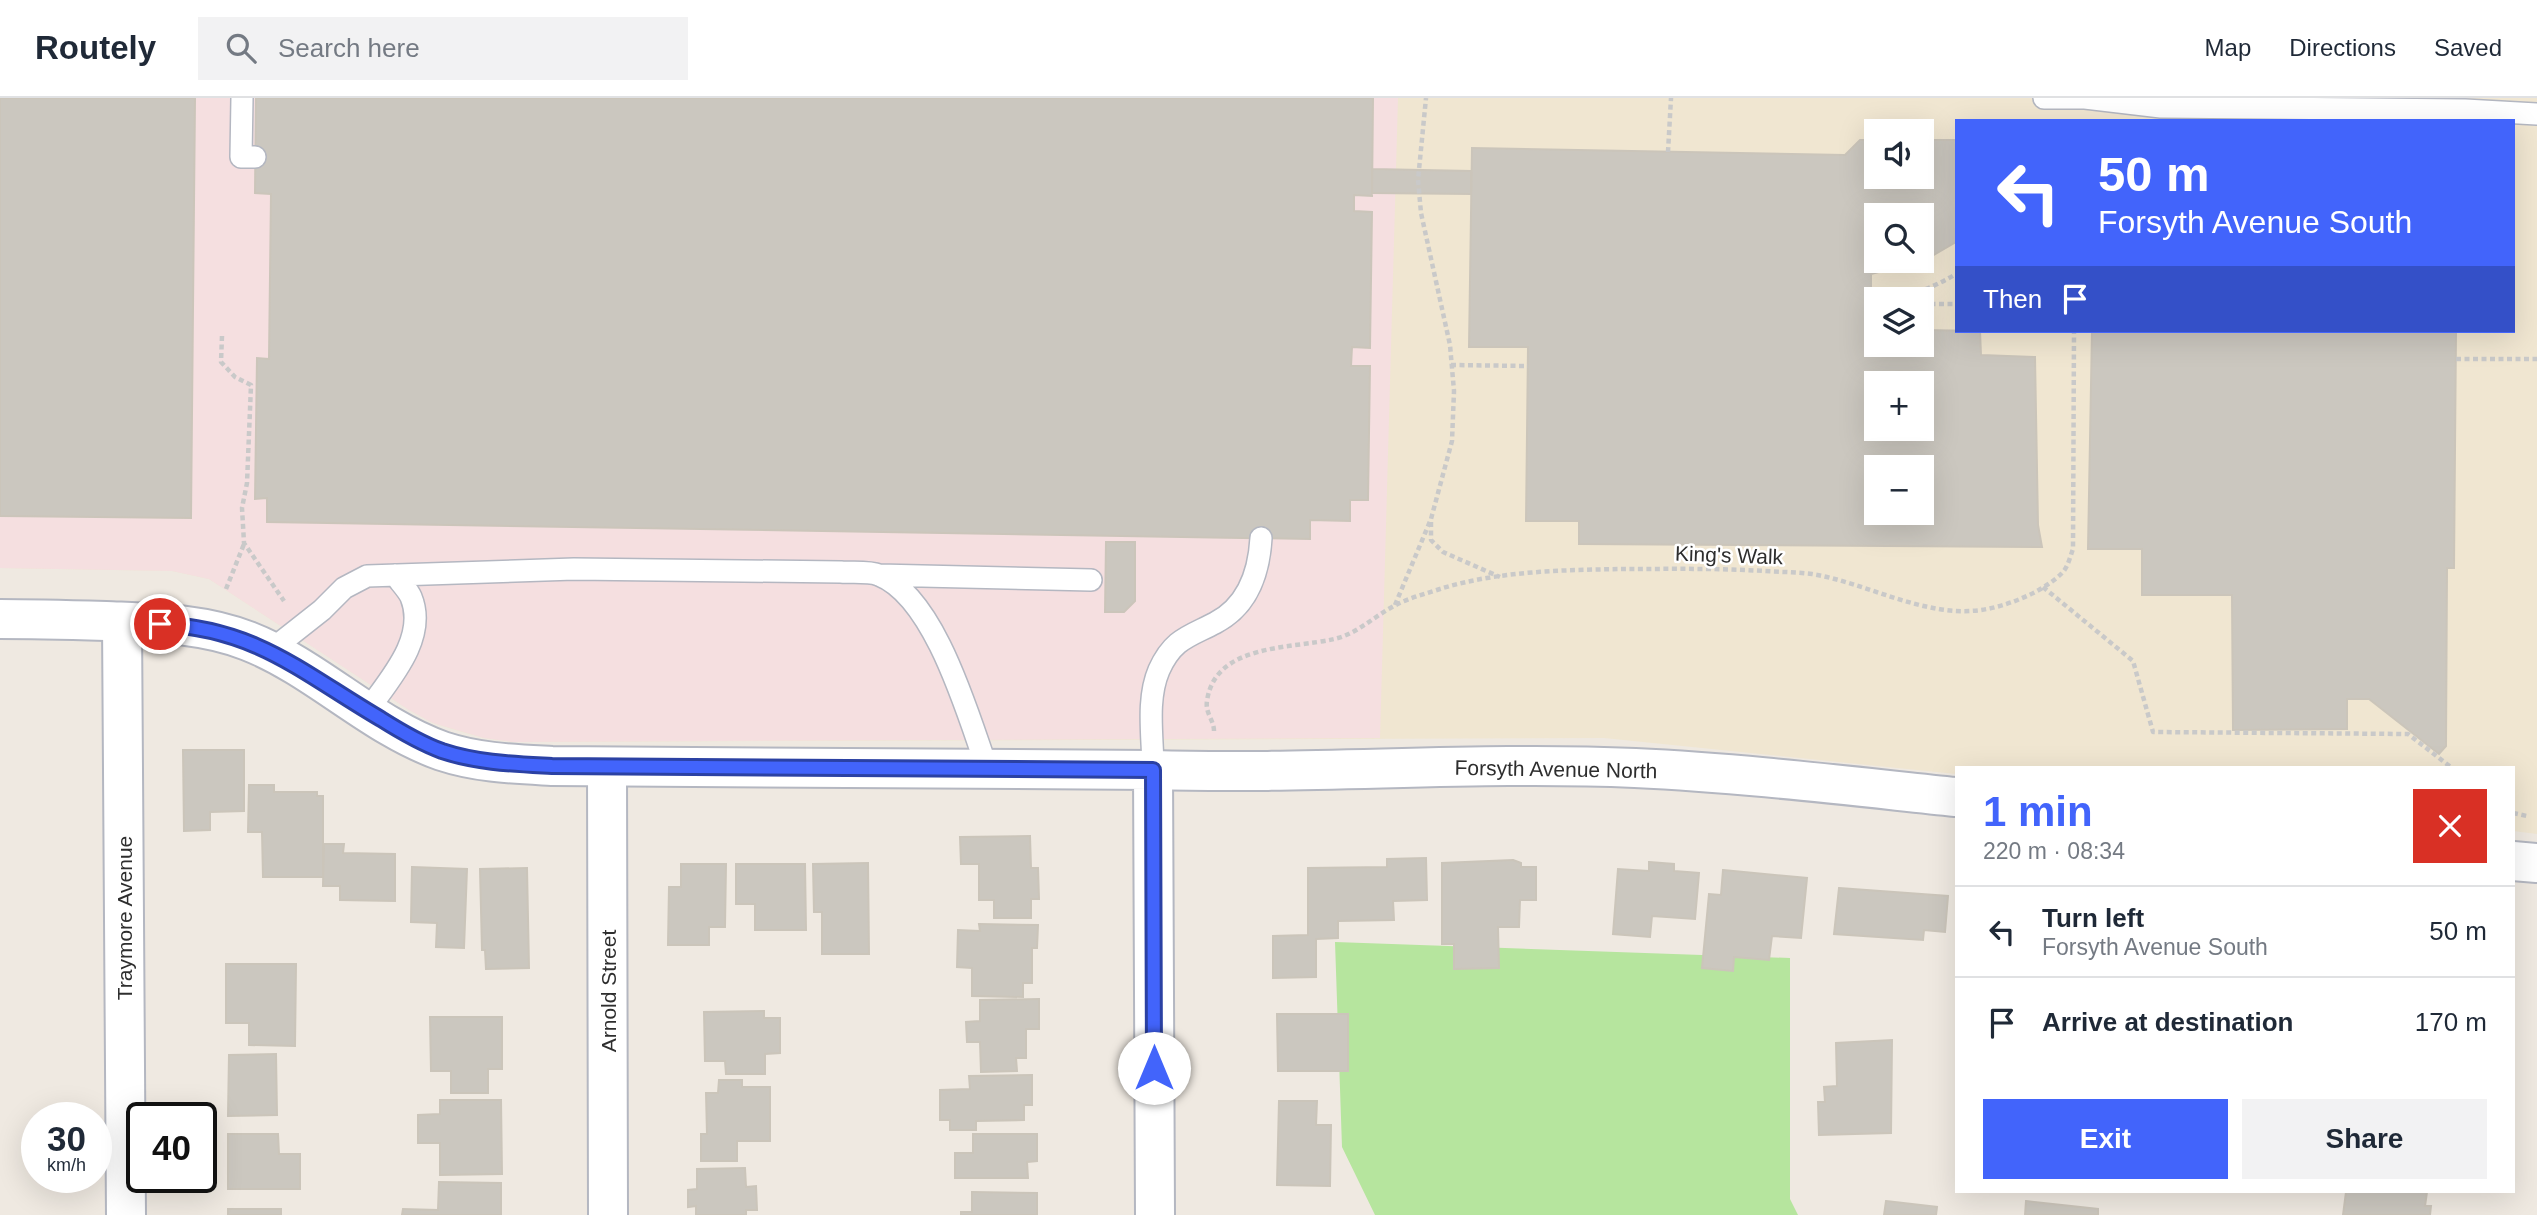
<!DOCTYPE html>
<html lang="en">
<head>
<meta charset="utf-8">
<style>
	:root { --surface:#fff; --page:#f2f2f3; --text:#1f2937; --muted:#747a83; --line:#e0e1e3; --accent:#4264fb }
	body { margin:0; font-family:Helvetica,sans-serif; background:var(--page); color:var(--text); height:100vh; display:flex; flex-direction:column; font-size:26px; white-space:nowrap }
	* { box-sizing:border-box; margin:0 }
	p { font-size:23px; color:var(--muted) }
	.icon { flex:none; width:38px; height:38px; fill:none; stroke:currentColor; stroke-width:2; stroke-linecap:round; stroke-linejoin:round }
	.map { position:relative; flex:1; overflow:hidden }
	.side { position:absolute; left:1955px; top:668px; width:560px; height:427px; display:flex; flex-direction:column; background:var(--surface); border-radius:0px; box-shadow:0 7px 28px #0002 }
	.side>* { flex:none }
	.hud { position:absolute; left:1955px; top:21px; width:560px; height:214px; border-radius:0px; box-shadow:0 7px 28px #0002; background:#4264fb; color:#fff; overflow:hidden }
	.tools { position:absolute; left:1864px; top:21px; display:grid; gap:14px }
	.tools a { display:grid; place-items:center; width:70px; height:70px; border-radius:0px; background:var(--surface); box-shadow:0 7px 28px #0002; font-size:35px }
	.speed { position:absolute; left:21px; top:1004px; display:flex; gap:14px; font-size:35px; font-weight:700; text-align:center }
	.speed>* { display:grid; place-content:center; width:91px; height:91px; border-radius:50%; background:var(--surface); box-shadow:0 7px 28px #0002; line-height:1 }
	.speed small { font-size:18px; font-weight:400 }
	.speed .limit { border:4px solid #111; border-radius:10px; background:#fff; color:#111 }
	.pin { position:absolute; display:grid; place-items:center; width:60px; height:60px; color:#fff; margin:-30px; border:4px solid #fff; border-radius:50%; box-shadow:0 2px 7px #0007 }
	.me { position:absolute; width:77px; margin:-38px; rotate:0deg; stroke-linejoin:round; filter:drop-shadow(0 0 5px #0008) }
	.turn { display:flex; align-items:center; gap:24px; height:147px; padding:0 28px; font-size:32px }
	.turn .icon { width:91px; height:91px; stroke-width:2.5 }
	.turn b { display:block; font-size:49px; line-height:60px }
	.then { display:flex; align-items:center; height:66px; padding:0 28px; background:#0003; gap:14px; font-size:26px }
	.round { display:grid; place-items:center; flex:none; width:74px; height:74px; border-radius:0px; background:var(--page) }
	.overview { display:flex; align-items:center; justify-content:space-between; height:119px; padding:0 28px }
	h1 { font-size:42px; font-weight:600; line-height:52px; color:var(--accent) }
	.button { display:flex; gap:14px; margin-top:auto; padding:14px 28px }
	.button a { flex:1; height:80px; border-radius:0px; background:var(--accent); color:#fff; font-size:28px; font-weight:600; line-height:80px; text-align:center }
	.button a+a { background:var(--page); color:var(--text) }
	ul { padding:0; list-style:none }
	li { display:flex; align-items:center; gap:21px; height:91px; padding:0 28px; border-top:2px solid var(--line) }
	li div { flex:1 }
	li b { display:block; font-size:26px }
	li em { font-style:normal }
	header { display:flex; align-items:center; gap:42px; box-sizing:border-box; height:98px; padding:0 35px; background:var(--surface); border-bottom:2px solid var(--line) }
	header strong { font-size:33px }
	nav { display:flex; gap:38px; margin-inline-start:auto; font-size:24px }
	.search { width:490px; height:63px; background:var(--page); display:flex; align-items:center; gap:18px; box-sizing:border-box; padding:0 24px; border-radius:0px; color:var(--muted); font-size:26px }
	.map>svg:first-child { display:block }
</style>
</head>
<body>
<header>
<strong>Routely</strong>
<div class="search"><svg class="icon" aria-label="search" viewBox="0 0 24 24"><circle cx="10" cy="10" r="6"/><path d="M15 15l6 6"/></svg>Search here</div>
<nav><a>Map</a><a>Directions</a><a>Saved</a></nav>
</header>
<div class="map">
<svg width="2537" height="1117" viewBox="0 0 2537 1117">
	<rect width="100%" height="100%" fill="#efe9e1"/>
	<path fill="#f0e6d1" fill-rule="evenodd" d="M0 0H2537V736L2513 733V670H1956V676L1604 640 513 644 484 640 459 633 433 625 409 612 209 481 172 473 0 470ZM1956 23H2513V233H1956ZM1876 33H1922V79H1876ZM1876 117H1922V163H1876ZM1876 201H1922V247H1876ZM1876 285H1922V331H1876ZM1876 369H1922V415H1876Z"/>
	<path fill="#f5dfe0" d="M0 0H1398L1380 640 513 644 484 640 433 625 409 612 209 481 172 473 0 470Z"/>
	<path fill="#b6e59e" d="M1335 844 1790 860V1101L1798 1117H1375L1342 1049Z"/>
	<path fill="#cbc7bf" stroke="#cbc5ba" stroke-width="2" fill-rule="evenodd" d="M0 0H195L191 420 0 418Z
		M256 0H1373L1372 98 1354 97V113L1372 114 1370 250 1352 249 1351 268H1370L1368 402H1350V423L1310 422V441L267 424V400L255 401 257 260 269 261 271 96 255 95Z
		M1860 42H1876V79H1922V42H1956V144L1925 162 1871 176V232H1876V247H1922V232L1980 233 1981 257 2035 259 2038 427 2042 449 1579 446V423H1526L1528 249H1469L1472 50 1845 57ZM1876 117H1922V163H1876ZM1876 285H1922V331H1876ZM1876 369H1922V415H1876Z
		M1372 71 1471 73V96L1372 95Z
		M2092 233H2456L2454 470H2447L2446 648 2439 656 2369 601H2347V631L2233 632 2232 497H2142V451H2088Z
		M1106 444H1135V503L1124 514H1105Z
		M183 652H244V713L210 714V732L184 733Z
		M249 687H274V694H317V698H323V779H263L262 734H248Z
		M1030 738 1031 770H1038L1039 801H1031V820H994V802H979V766H961L960 739Z
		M324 746H344L343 755 395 756V803L340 802V788H323Z
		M1426 760 1427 802 1393 803 1394 822 1338 823V840L1316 841V879L1273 880V838L1308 837V770L1387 769V761Z
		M1513 762 1521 765V769H1536V802H1520L1519 829H1498L1499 870 1454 871V846H1442V765Z
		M1649 764 1674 766V773L1699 775 1695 821 1652 818 1650 839 1613 836 1618 771 1649 773Z
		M868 765 869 856H822V814H814L813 766Z
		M681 766H726L725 829H709V847H668L669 789H681Z
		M736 766H805L806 832H755V806H736Z
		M412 769 467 771 464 850 436 849 437 825 411 824Z
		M527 770 529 870 486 871 485 852H482L480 771Z
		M1723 772 1807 780 1801 840 1772 838 1769 862 1734 859 1733 873 1702 870 1709 796 1721 797Z
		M1839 790 1948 798 1945 834 1924 832 1923 842 1834 836Z
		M979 826 1038 827 1037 850H1032V885H1023V899L972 898V870L957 869 958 832 980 833Z
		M226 866H296L295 948 249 947V925H226Z
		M1039 901V931H1026V960H1016L1017 973 981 974 980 944H967L966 924 980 923V902Z
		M764 913V920H780V955L765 956V976H726L725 963H705L704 914Z
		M1277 916H1348V973H1278Z
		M430 919H502V971H488V995H451V973H431Z
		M1892 942 1891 1035 1819 1037 1818 1004H1825L1824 989 1837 988 1836 945Z
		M276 956 277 1017 228 1018 229 957Z
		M1032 977V1007H1024V1022L976 1023V1032H950V1022H940V992L970 991 969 978Z
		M719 982H742V989H770V1043H737V1063H701V1036H707L706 995H718Z
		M440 1002H501L502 1076 440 1077V1045H418V1017L440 1016Z
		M1279 1003H1317L1316 1027H1331L1330 1088 1277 1087Z
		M228 1036H278L279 1056H300V1091H228Z
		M973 1036H1037V1063L1027 1064 1028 1080H955V1055H973Z
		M745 1070 746 1089 756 1088 757 1112H746V1117H696V1108L688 1109V1092L697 1091V1071Z
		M439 1084 501 1085V1117H402L403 1111 438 1112Z
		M972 1094 1037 1095V1117H961V1114H972Z
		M2346 1094H2427L2425 1108H2431L2430 1117H2343Z
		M1886 1103 1937 1109 1936 1117H1884Z
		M2026 1103 2098 1111V1117H2025Z
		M228 1111H281V1117H228Z"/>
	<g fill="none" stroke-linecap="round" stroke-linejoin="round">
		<defs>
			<path id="service" d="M242 0 241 59H255
				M2044 0H2085L2161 9 2465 12 2537 16
				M879 477 1091 482
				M270 553 322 512 344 490 367 478 574 471 841 474C853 475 869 473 879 477 935 499 968 617 987 670
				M367 613C389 582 428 540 411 499 408 492 400 484 395 477
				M1153 672C1153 640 1146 602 1159 572 1173 541 1188 539 1215 525 1248 508 1259 475 1261 440"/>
			<path id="minor" d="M122 524 126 1117
				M607 669 608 1117
				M1153 672C1314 677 1475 663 1635 670 1742 675 1850 688 1956 699
				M2513 763 2537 765"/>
			<path id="tertiary" d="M0 521C35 521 71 522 106 523 154 525 203 525 248 543 317 570 371 628 442 653 478 665 515 666 552 668L1153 672 1155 1117"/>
		</defs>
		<use href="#service" stroke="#b4b7c1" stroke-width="24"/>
		<use href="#minor" stroke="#b4b7c1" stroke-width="42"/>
		<use href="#tertiary" stroke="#b4b7c1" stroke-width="42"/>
		<path stroke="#c9c9c9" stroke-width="4.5" stroke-dasharray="5 3.5" stroke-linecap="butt" d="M1668 54 1671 0
			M1893 201C1916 196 1936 188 1956 176
			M1871 206 1876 205
			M1922 206H1956
			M222 238 221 264 235 279 251 287 247 385 242 410 244 445 284 503
			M2456 261H2537
			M1451 267 1528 268
			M1431 424V442L1443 454 1500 479
			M2043 489 2133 563 2153 634 2408 636 2452 670
			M226 491 244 446
			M1395 507 1431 421 1452 343 1454 293 1450 247 1421 115 1418 82 1426 0
			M1214 633C1214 622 1205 615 1207 603 1215 545 1292 551 1334 541 1357 536 1373 519 1394 508 1408 500 1428 495 1443 490 1500 473 1563 472 1622 471 1669 471 1717 470 1764 473 1780 474 1796 474 1812 476 1867 485 1925 520 1981 512 2008 508 2043 494 2062 475 2068 469 2070 459 2073 451L2074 233
			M2513 715 2527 718"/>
		<use href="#service" stroke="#fff" stroke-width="21"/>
		<use href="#minor" stroke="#fff" stroke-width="38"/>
		<use href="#tertiary" stroke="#fff" stroke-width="38"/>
	</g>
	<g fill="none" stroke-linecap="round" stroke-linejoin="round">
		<defs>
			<path id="route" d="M160 526C257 531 301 574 381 621 400 633 420 645 442 653 478 665 515 666 552 668L1153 672 1154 970"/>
		</defs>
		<use href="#route" stroke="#2b41a3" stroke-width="18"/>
		<use href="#route" stroke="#4264fb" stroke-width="12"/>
	</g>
	<g text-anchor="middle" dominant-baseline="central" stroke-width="5" stroke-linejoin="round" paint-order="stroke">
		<g font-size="21" fill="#2e2e2e" stroke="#fff">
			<text transform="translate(1729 457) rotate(2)">King's Walk</text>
			<text transform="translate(1556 671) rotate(1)">Forsyth Avenue North</text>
			<text transform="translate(124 820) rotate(-90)">Traymore Avenue</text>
			<text transform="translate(608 893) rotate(-90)">Arnold Street</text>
		</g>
	</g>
</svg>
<div class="tools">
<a><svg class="icon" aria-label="sound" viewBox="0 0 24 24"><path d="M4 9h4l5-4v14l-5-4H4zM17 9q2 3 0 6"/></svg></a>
<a><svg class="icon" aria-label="search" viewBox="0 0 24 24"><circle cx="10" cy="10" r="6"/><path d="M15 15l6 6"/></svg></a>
<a><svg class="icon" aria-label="layers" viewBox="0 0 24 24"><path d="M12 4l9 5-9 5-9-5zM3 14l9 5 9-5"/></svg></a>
<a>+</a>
<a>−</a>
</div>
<div class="speed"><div>30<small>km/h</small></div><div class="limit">40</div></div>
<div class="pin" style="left:160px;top:526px;background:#d93025"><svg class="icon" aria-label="arrive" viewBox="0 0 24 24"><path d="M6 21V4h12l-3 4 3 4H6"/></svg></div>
<svg class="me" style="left:1154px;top:970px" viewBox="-20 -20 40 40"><circle r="19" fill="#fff"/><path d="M0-13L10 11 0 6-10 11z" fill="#4264fb"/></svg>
<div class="hud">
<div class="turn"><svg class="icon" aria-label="left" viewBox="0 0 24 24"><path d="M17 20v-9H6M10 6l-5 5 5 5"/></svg><div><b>50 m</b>Forsyth Avenue South</div></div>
<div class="then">Then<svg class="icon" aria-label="arrive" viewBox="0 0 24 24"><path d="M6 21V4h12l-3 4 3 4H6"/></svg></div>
</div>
<section class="side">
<div class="overview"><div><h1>1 min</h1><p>220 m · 08:34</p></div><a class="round" style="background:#d93025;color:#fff"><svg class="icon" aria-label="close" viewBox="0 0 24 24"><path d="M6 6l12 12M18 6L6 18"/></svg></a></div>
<ul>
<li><svg class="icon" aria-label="left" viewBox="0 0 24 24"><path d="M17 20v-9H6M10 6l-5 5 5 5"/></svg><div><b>Turn left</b><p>Forsyth Avenue South</p></div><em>50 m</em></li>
<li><svg class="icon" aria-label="arrive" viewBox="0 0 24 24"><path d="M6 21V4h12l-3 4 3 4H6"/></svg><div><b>Arrive at destination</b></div><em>170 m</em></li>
</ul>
<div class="button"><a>Exit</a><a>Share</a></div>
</section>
</div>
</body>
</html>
